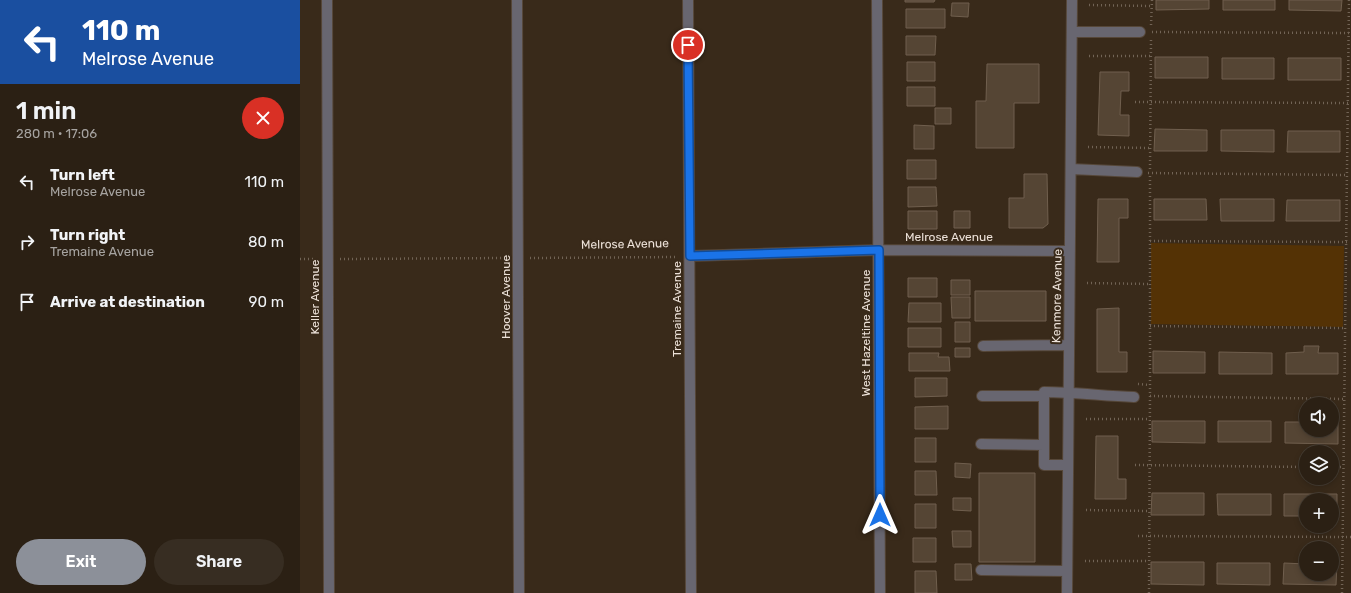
<!DOCTYPE html>
<html lang="en">
<head>
<meta charset="utf-8">
<style>
	:root { --surface:#2b2014; --page:#372d22; --text:#f1f3f6; --muted:#a6a3a0; --line:#473e34; --accent:#8c9099 }
	body { margin:0; font-family:Rubik,sans-serif; background:var(--page); color:var(--text); height:100vh; display:flex; flex-direction:column; font-size:15px; white-space:nowrap }
	* { box-sizing:border-box; margin:0 }
	p { font-size:13px; color:var(--muted) }
	.icon { flex:none; width:22px; height:22px; fill:none; stroke:currentColor; stroke-width:2; stroke-linecap:round; stroke-linejoin:round }
	.map { position:relative; flex:1; overflow:hidden }
	.side { display:flex; flex-direction:column; background:var(--surface); width:300px }
	.side>* { flex:none }
	.banner { background:#1a4fa0; color:#fff; overflow:hidden }
	.fabs { position:absolute; left:999px; top:397px; display:grid; gap:8px }
	.fabs a { display:grid; place-items:center; width:40px; height:40px; border-radius:50%; background:var(--surface); box-shadow:0 2px 6px #0003,0 0 0 1px var(--line); font-size:20px }
	.pin { position:absolute; display:grid; place-items:center; width:34px; height:34px; color:#fff; margin:-17px; border:2px solid #fff; border-radius:50%; box-shadow:0 1px 4px #0007 }
	.me { position:absolute; width:44px; margin:-22px; rotate:0deg; stroke-linejoin:round; filter:drop-shadow(0 0 3px #0008) }
	.turn { display:flex; align-items:center; gap:14px; height:84px; padding:0 16px; font-size:18px }
	.turn .icon { width:52px; height:52px; stroke-width:2.5 }
	.turn b { display:block; font-size:28px; line-height:34px }
	.round { display:grid; place-items:center; flex:none; width:42px; height:42px; border-radius:21px; background:var(--page) }
	.summary { display:flex; align-items:center; justify-content:space-between; height:68px; padding:0 16px }
	h1 { font-size:24px; font-weight:600; line-height:30px }
	.cta { display:flex; gap:8px; margin-top:auto; padding:8px 16px }
	.cta a { flex:1; height:46px; border-radius:24px; background:var(--accent); color:#fff; font-size:16px; font-weight:600; line-height:46px; text-align:center }
	.cta a+a { background:var(--page); color:var(--text) }
	ul { padding:0; list-style:none }
	li { display:flex; align-items:center; gap:12px; height:60px; padding:0 16px }
	li div { flex:1 }
	li b { display:block; font-size:15px }
	li em { font-style:normal }
	main { display:flex; flex:1; min-height:0 }
	.map>svg:first-child { display:block }
</style>
</head>
<body>
<main>
<section class="side">
<div class="banner">
<div class="turn"><svg class="icon" aria-label="left" viewBox="0 0 24 24"><path d="M17 20v-9H6M10 6l-5 5 5 5"/></svg><div><b>110 m</b>Melrose Avenue</div></div>
</div>
<div class="summary"><div><h1>1 min</h1><p>280 m · 17:06</p></div><a class="round" style="background:#d93025;color:#fff"><svg class="icon" aria-label="close" viewBox="0 0 24 24"><path d="M6 6l12 12M18 6L6 18"/></svg></a></div>
<ul>
<li><svg class="icon" aria-label="left" viewBox="0 0 24 24"><path d="M17 20v-9H6M10 6l-5 5 5 5"/></svg><div><b>Turn left</b><p>Melrose Avenue</p></div><em>110 m</em></li>
<li><svg class="icon" aria-label="right" viewBox="0 0 24 24"><path d="M7 20v-9h11M14 6l5 5-5 5"/></svg><div><b>Turn right</b><p>Tremaine Avenue</p></div><em>80 m</em></li>
<li><svg class="icon" aria-label="arrive" viewBox="0 0 24 24"><path d="M6 21V4h12l-3 4 3 4H6"/></svg><div><b>Arrive at destination</b></div><em>90 m</em></li>
</ul>
<div class="cta"><a>Exit</a><a>Share</a></div>
</section>
<div class="map">
<svg width="1051" height="593" viewBox="0 0 1051 593">
	<rect width="100%" height="100%" fill="#392a1a"/>
	<path fill="#543205" d="M851 243 1044 246 1043 327 851 324Z"/>
	<path fill="#554534" stroke="#705f4e" d="M605 0H635L634 2H605Z
		M856 0H909V9L856 10Z
		M923 0H975V10H923Z
		M989 0H1042L1041 11 989 10Z
		M652 3H669L668 17 651 16Z
		M606 9H645V28H606Z
		M606 36H636L635 55H606Z
		M855 57H908V78H855Z
		M922 58H974V79H922Z
		M988 58H1041V80H988Z
		M607 62H635V81H607Z
		M687 64H739V103H714V148H676V101H686Z
		M800 72H829V91H821L820 115H829V136L798 135Z
		M607 87H635V106H607Z
		M635 108H651V124H635Z
		M614 125 634 126V149H614Z
		M855 129 907 130V151H854Z
		M921 130H974V152L921 151Z
		M988 131H1040V152H987Z
		M607 160H636V179H607Z
		M724 174H747L748 224 743 228H709V198H724Z
		M608 187H636L637 206 608 207Z
		M798 199H828V218H819V262H797Z
		M854 199H906L907 220H854Z
		M920 199H974V221H921Z
		M987 200H1040V221H986Z
		M608 211H637V229H608Z
		M654 211H670V228H654Z
		M608 278H637V297H608Z
		M651 280H670V295H651Z
		M675 291H746V321H675Z
		M651 297H670V318H652Z
		M609 303H641V322H608Z
		M819 308V352H827V372H797V309Z
		M655 322H670V342H655Z
		M608 328H641V347H608Z
		M1004 346H1019L1018 353H1038V374H986V353L1004 352Z
		M655 348H670V357H655Z
		M853 351 905 352V373H853Z
		M919 352 972 353V374H919Z
		M609 353H639L638 357H649L650 371H609Z
		M615 378H647V396L615 397Z
		M648 406V429H615V407Z
		M852 421H905V443L852 442Z
		M918 421H971V442H918Z
		M985 422H1006V430H1032V422H1038V444L985 443Z
		M796 436H818V479H826V499H795Z
		M615 438H636V462H615Z
		M655 463 671 464 670 478 655 477Z
		M615 471H636L637 495H615Z
		M679 473H735V562H679Z
		M852 493H904V515H851Z
		M917 494H971V515H918Z
		M984 494H1037V516H1032V500H1006V516H984Z
		M653 498H671V511L653 510Z
		M615 504H636V528H615Z
		M652 531H671V547H653Z
		M613 538H636V562H613Z
		M851 562H904V585L851 584Z
		M917 563H970V585L917 584Z
		M984 563 1006 564V574H1032V564H1037L1036 585 983 584Z
		M655 564H671L672 580H655Z
		M615 571H636L637 593H615Z"/>
	<g fill="none" stroke-linecap="round" stroke-linejoin="round">
		<defs>
			<path id="minor" d="M27 0 29 593
				M217 0 219 593
				M388 0 391 593
				M577 0 580 593
				M772 32H840
				M771 169 837 172
				M390 256 579 250 770 251
				M683 346 769 345
				M682 396H744
				M681 444 744 445
				M768 465H744V392C774 392 804 396 834 397
				M681 570 767 571
				M767 593 772 0"/>
		</defs>
		<use href="#minor" stroke="#564739" stroke-width="12"/>
		<path stroke="#726456" stroke-width="2.5" stroke-dasharray="1 3" stroke-linecap="butt" d="M789 5 852 6
			M851 25 852 0
			M852 32 1051 33
			M789 56H851
			M835 102 1048 103
			M788 147 850 148
			M850 169 851 40
			M848 173 1048 175
			M850 241 1047 242
			M230 258 377 257
			M0 259H15
			M40 259 205 258
			M787 283 850 284
			M850 326 1045 328
			M838 384 850 385
			M850 396 1044 399
			M786 419H850
			M835 465 1006 467
			M1032 467H1043
			M786 510 849 511
			M838 536 1051 537
			M785 561H849
			M849 593 850 396V176
			M1042 593 1049 0"/>
		<use href="#minor" stroke="#686670" stroke-width="10"/>
	</g>
	<g fill="none" stroke-linecap="round" stroke-linejoin="round">
		<defs>
			<path id="route" d="M388 45 390 256 579 250 580 515"/>
		</defs>
		<use href="#route" stroke="#114b97" stroke-width="10"/>
		<use href="#route" stroke="#1a73e8" stroke-width="7"/>
	</g>
	<g text-anchor="middle" dominant-baseline="central" stroke-width="4" stroke-linejoin="round" paint-order="stroke">
		<g font-size="12" fill="#ede2d9" stroke="#392a1a">
			<text x="649" y="237">Melrose Avenue</text>
			<text transform="translate(325 244) rotate(-1)">Melrose Avenue</text>
			<text transform="translate(757 296) rotate(-89)">Kenmore Avenue</text>
			<text transform="translate(15 297) rotate(-90)">Keller Avenue</text>
			<text transform="translate(206 297) rotate(-90)">Hoover Avenue</text>
			<text transform="translate(377 309) rotate(-90)">Tremaine Avenue</text>
			<text transform="translate(566 333) rotate(-90)">West Hazeltine Avenue</text>
		</g>
	</g>
</svg>
<div class="fabs">
<a><svg class="icon" aria-label="sound" viewBox="0 0 24 24"><path d="M4 9h4l5-4v14l-5-4H4zM17 9q2 3 0 6"/></svg></a>
<a><svg class="icon" aria-label="layers" viewBox="0 0 24 24"><path d="M12 4l9 5-9 5-9-5zM3 14l9 5 9-5"/></svg></a>
<a>+</a>
<a>−</a>
</div>
<div class="pin" style="left:388px;top:45px;background:#d93025"><svg class="icon" aria-label="arrive" viewBox="0 0 24 24"><path d="M6 21V4h12l-3 4 3 4H6"/></svg></div>
<svg class="me" style="left:580px;top:515px" viewBox="-20 -20 40 40"><path d="M0-17L14 15 0 8-14 15z" fill="#1a73e8" stroke="#fff" stroke-width="4"/></svg>
</div>
</main>
</body>
</html>
